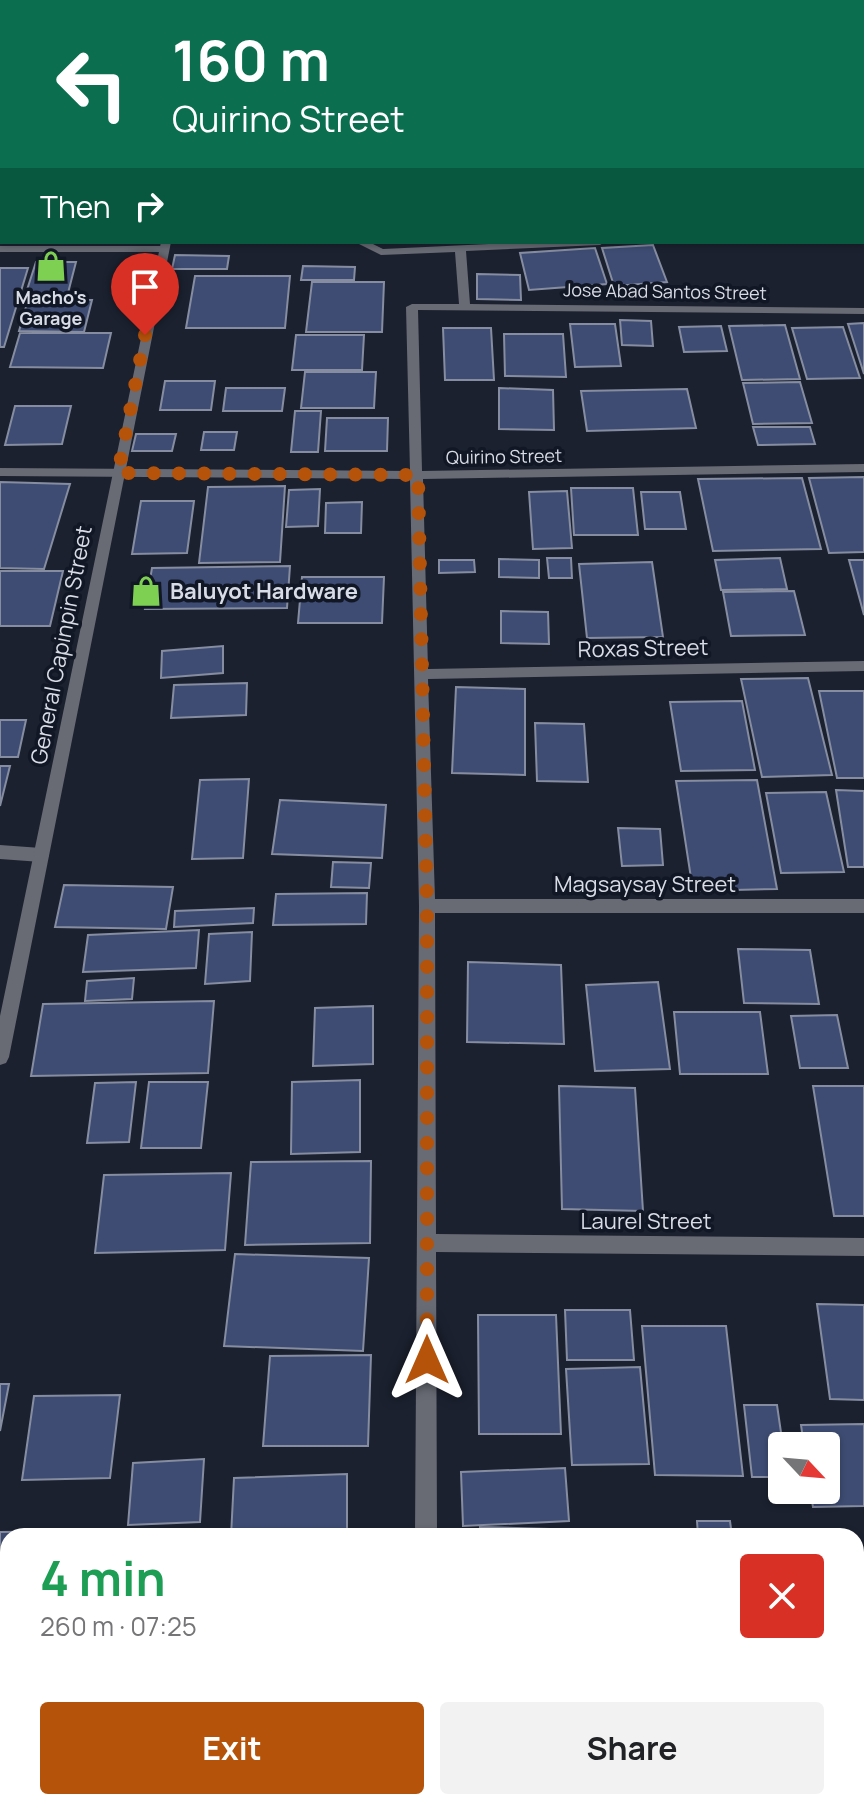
<!DOCTYPE html>
<html lang="en">
<head>
<meta charset="utf-8">
<style>
	:root { --surface:#fff; --page:#f2f2f2; --text:#202124; --muted:#757577; --accent:#b45309 }
	body { margin:0; font-family:Manrope,sans-serif; background:var(--page); color:var(--text); height:100vh; display:flex; flex-direction:column; font-size:30px; white-space:nowrap }
	* { box-sizing:border-box; margin:0 }
	p { font-size:26px; color:var(--muted) }
	.icon { flex:none; width:44px; height:44px; fill:none; stroke:currentColor; stroke-width:2; stroke-linecap:round; stroke-linejoin:round }
	.map { position:relative; flex:1; overflow:hidden }
	.details { position:absolute; left:0px; top:1528px; width:864px; height:282px; display:flex; flex-direction:column; background:var(--surface); border-radius:24px 24px 0 0; box-shadow:0 2px 6px #0004 }
	.details>* { flex:none }
	.hud { position:absolute; left:0px; top:0px; width:864px; height:244px; box-shadow:0 2px 6px #0004; background:#0b6e4f; color:#fff; overflow:hidden }
	.needle { width:52px; rotate:116deg }
	.buttons { position:absolute; left:768px; top:1432px; display:grid; gap:16px }
	.buttons a { display:grid; place-items:center; width:72px; height:72px; border-radius:8px; background:var(--surface); box-shadow:0 2px 6px #0004; font-size:40px }
	.pin { position:absolute; display:grid; place-items:center; width:68px; height:68px; color:#fff; margin:-82px -34px; border-radius:50% 50% 50% 0; rotate:-45deg; box-shadow:0 0 8px #0007 }
	.pin .icon { rotate:45deg }
	.me { position:absolute; width:88px; margin:-44px; rotate:0deg; stroke-linejoin:round; filter:drop-shadow(0 0 6px #0008) }
	.turn { display:flex; align-items:center; gap:28px; height:168px; padding:0 40px; font-size:36px }
	.turn .icon { width:104px; height:104px; stroke-width:2.5 }
	.turn b { display:block; font-size:56px; line-height:68px }
	.then { display:flex; align-items:center; height:76px; padding:0 40px; background:#0003; gap:16px; font-size:30px }
	.round { display:grid; place-items:center; flex:none; width:84px; height:84px; border-radius:8px; background:var(--page) }
	.summary { display:flex; align-items:center; justify-content:space-between; height:136px; padding:0 40px }
	h1 { font-size:48px; font-weight:700; line-height:60px; color:#1e9e55 }
	.button { display:flex; gap:16px; margin-top:auto; padding:16px 40px }
	.button a { flex:1; height:92px; border-radius:8px; background:var(--accent); color:#fff; font-size:32px; font-weight:700; line-height:92px; text-align:center }
	.button a+a { background:var(--page); color:var(--text) }
	.map>svg:first-child { display:block }
</style>
</head>
<body>
<div class="map">
<svg width="864" height="1809" viewBox="0 0 864 1809">
	<rect width="100%" height="100%" fill="#1b212f"/>
	<path fill="#3e4c73" stroke="#868da0" stroke-width="2" d="M599 0H678L697 2H599Z
		M653 245 667 282 614 286 602 248Z
		M595 248 607 284 529 290 520 253Z
		M175 255 229 256 227 269H172Z
		M36 262H76L68 293H26Z
		M303 266 355 267 354 280H301Z
		M0 268H28L4 347H0Z
		M477 274 520 275 521 300 477 299Z
		M195 276H290L285 328H186Z
		M312 282H384L382 332H306Z
		M28 300H92L84 332 19 331Z
		M620 320 651 321 653 346 622 345Z
		M864 323V374L848 324Z
		M570 324H615L621 366 575 367Z
		M785 325 800 379 742 380 729 326Z
		M721 326 727 351 684 352 679 327Z
		M843 327 860 378 807 379 792 328Z
		M443 328H491L494 380H445Z
		M20 333H111L103 368 10 367Z
		M504 334H563L566 377 505 376Z
		M296 335H364L362 370H292Z
		M305 372H376L374 408H301Z
		M165 381H215L211 410H160Z
		M800 382 812 423 753 424 743 383Z
		M226 388H285L282 411H223Z
		M499 388 553 390 554 430 499 429Z
		M687 389 696 428 587 431 581 391Z
		M15 406H71L62 444 5 445Z
		M295 411H321L318 452H291Z
		M327 418H388L387 451H325Z
		M753 427H810L815 444 758 445Z
		M204 432H237L234 450H201Z
		M136 434H176L172 451H132Z
		M864 477V552L829 553 809 478Z
		M802 478 821 549 713 551 698 479Z
		M0 482 70 484 44 569 0 568Z
		M285 486 280 562 199 563 208 487Z
		M571 488H633L638 535H574Z
		M320 489 318 526 286 527 289 490Z
		M567 491 572 548 533 549 529 492Z
		M641 492H680L686 529H645Z
		M141 501H194L187 553 132 554Z
		M362 502 361 533H325L326 503Z
		M547 558H571L572 578H549Z
		M780 558 787 589 721 590 715 560Z
		M499 559 539 560V578L499 577Z
		M439 560H474L475 572 439 573Z
		M849 560H864V615Z
		M652 562 663 637 587 638 579 564Z
		M290 566 287 608 145 609 152 568Z
		M0 571H63L50 626H0Z
		M302 577H384L382 623H298Z
		M794 591 805 635 731 636 723 592Z
		M501 611 548 612 549 644 501 643Z
		M223 646V673L161 678 162 651Z
		M808 678 832 775 762 777 741 679Z
		M247 683 246 715 171 718 174 685Z
		M456 687 525 689V775L452 773Z
		M819 691H864V778H837Z
		M742 701 755 770 681 771 670 702Z
		M0 720H26L18 757H0Z
		M535 723 584 724 588 782 537 781Z
		M0 766H10L0 806Z
		M249 779 243 858 192 859 200 780Z
		M757 780 777 889 693 891 676 781Z
		M836 790 864 791V867H848Z
		M826 792 844 872 781 873 766 793Z
		M280 800 386 805 382 858 272 854Z
		M618 828 660 829 663 865 622 866Z
		M333 862 371 863 369 888 331 887Z
		M64 885 173 887 166 929 55 927Z
		M367 893 366 924 273 925 276 894Z
		M254 908 253 923 174 927 175 911Z
		M199 930 196 968 83 972 88 935Z
		M252 932 250 981 205 984 209 934Z
		M738 949 810 950 819 1004 744 1003Z
		M468 962 561 965 564 1044 467 1042Z
		M134 978 132 999 85 1001 87 981Z
		M658 982 670 1069 595 1071 586 985Z
		M214 1001 208 1073 31 1076 43 1004Z
		M373 1006V1064L313 1066 315 1008Z
		M674 1012H760L768 1074H680Z
		M837 1015 848 1068H800L791 1016Z
		M360 1080V1152L291 1154 292 1082Z
		M136 1082 129 1142 87 1143 95 1083Z
		M149 1082H208L201 1148H141Z
		M559 1086 635 1088 643 1211 562 1209Z
		M813 1086H864V1216H834Z
		M371 1161 370 1243 245 1245 251 1162Z
		M231 1173 225 1250 95 1253 104 1175Z
		M235 1254 369 1258 363 1351 224 1346Z
		M817 1304 864 1305V1400L830 1399Z
		M565 1310H630L634 1360H567Z
		M478 1315H556L561 1434H479Z
		M642 1326H726L743 1476 655 1475Z
		M371 1355 368 1446H263L270 1356Z
		M640 1367 649 1464 572 1465 566 1369Z
		M0 1384H9L0 1431Z
		M120 1395 110 1478 22 1480 34 1396Z
		M744 1405H777L783 1446 782 1477H752Z
		M864 1424V1506L813 1507 810 1490H826V1446H804L801 1425Z
		M204 1459 200 1522 128 1525 133 1463Z
		M565 1468 569 1521 463 1526 461 1472Z
		M347 1474V1536H231L234 1478Z
		M697 1521H730L732 1536H698Z
		M480 1527 583 1530V1536H479Z
		M76 1531 75 1536H8V1729H0V1532Z
		M599 1531 688 1534V1536H599Z
		M725 1802H818V1806Z"/>
	<g fill="none" stroke-linecap="round" stroke-linejoin="round">
		<path fill="#686b74" fill-rule="evenodd" d="M355 242H369L383 249 530 242H605L600 245 466 251 470 304 864 308V314L418 310 422 471 864 464V472L423 479 428 669 864 661V671L428 679 435 899H864V913H435L436 1234 864 1238V1256L436 1252 437 1536H415L419 906 410 479 0 476V468L410 471 406 307 412 304H459L455 252 381 255Z
			M0 246H163L168 249 163 252H0Z
			M0 845 41 848 47 850 49 855 47 860 41 862 0 859Z
			M0 1770H8V1794H0Z
			M467 1802H507L510 1809H470Z"/>
		<path fill="#686b74" fill-rule="evenodd" d="M742 0H766L767 2H743Z
			M862 11H864V17H862Z
			M161 242H171L9 1057 6 1063 0 1065V1016Z"/>
	</g>
	<g fill="none" stroke-linecap="round" stroke-linejoin="round">
		<path stroke="#b45309" stroke-width="14" stroke-dasharray="0 25.2" d="M145 335 118 473 418 475 427 906V1360"/>
	</g>
	<defs>
		<symbol id="shop-bare" viewBox="-9 -9 18 18"><path d="M-5-2.5h2.3a2.7 3.5 0 0 1 5.4 0H5L5.5 6h-11ZM-1.5-2.5h3a1.5 2.3 0 0 0-3 0Z" fill="#7ed053" stroke="#121725" stroke-width="2.5" paint-order="stroke"/></symbol>
	</defs>
	<g fill-rule="evenodd">
		<use href="#shop-bare" x="29" y="244" width="44" height="44"/>
		<use href="#shop-bare" x="124" y="569" width="44" height="44"/>
	</g>
	<g text-anchor="middle" dominant-baseline="central" stroke-width="7" stroke-linejoin="round" paint-order="stroke">
		<g font-size="18" fill="#d8dce6" stroke="#121725">
			<text transform="translate(665 291) rotate(1)">Jose Abad Santos Street</text>
			<text transform="translate(504 456) rotate(-1)">Quirino Street</text>
		</g>
		<g font-size="18" font-weight="bold" fill="#d8dce6" stroke="#121725">
			<text x="51" y="297">Macho's<tspan x="51" dy="21">Garage</tspan></text>
		</g>
		<g font-size="22" font-weight="bold" fill="#d8dce6" stroke="#121725" text-anchor="start">
			<text x="170" y="591">Baluyot Hardware</text>
		</g>
		<g font-size="22" fill="#d8dce6" stroke="#121725">
			<text transform="translate(61 645) rotate(-79)">General Capinpin Street</text>
			<text transform="translate(643 648) rotate(-1)">Roxas Street</text>
			<text x="645" y="884">Magsaysay Street</text>
			<text x="646" y="1221">Laurel Street</text>
		</g>
	</g>
</svg>
<div class="buttons">
<a><svg class="needle" viewBox="-14 -14 28 28"><path d="M0-13l5 13h-10z" fill="#e53935"/><path d="M0 13l5-13h-10z" fill="#757577"/></svg></a>
</div>
<div class="pin" style="left:145px;top:335px;background:#d93025"><svg class="icon" aria-label="arrive" viewBox="0 0 24 24"><path d="M6 21V4h12l-3 4 3 4H6"/></svg></div>
<svg class="me" style="left:427px;top:1360px" viewBox="-20 -20 40 40"><path d="M0-17L14 15 0 8-14 15z" fill="#b45309" stroke="#fff" stroke-width="4"/></svg>
<div class="hud">
<div class="turn"><svg class="icon" aria-label="left" viewBox="0 0 24 24"><path d="M17 20v-9H6M10 6l-5 5 5 5"/></svg><div><b>160 m</b>Quirino Street</div></div>
<div class="then">Then<svg class="icon" aria-label="right" viewBox="0 0 24 24"><path d="M7 20v-9h11M14 6l5 5-5 5"/></svg></div>
</div>
<section class="details">
<div class="summary"><div><h1>4 min</h1><p>260 m · 07:25</p></div><a class="round" style="background:#d93025;color:#fff"><svg class="icon" aria-label="close" viewBox="0 0 24 24"><path d="M6 6l12 12M18 6L6 18"/></svg></a></div>
<div class="button"><a>Exit</a><a>Share</a></div>
</section>
</div>
</body>
</html>
